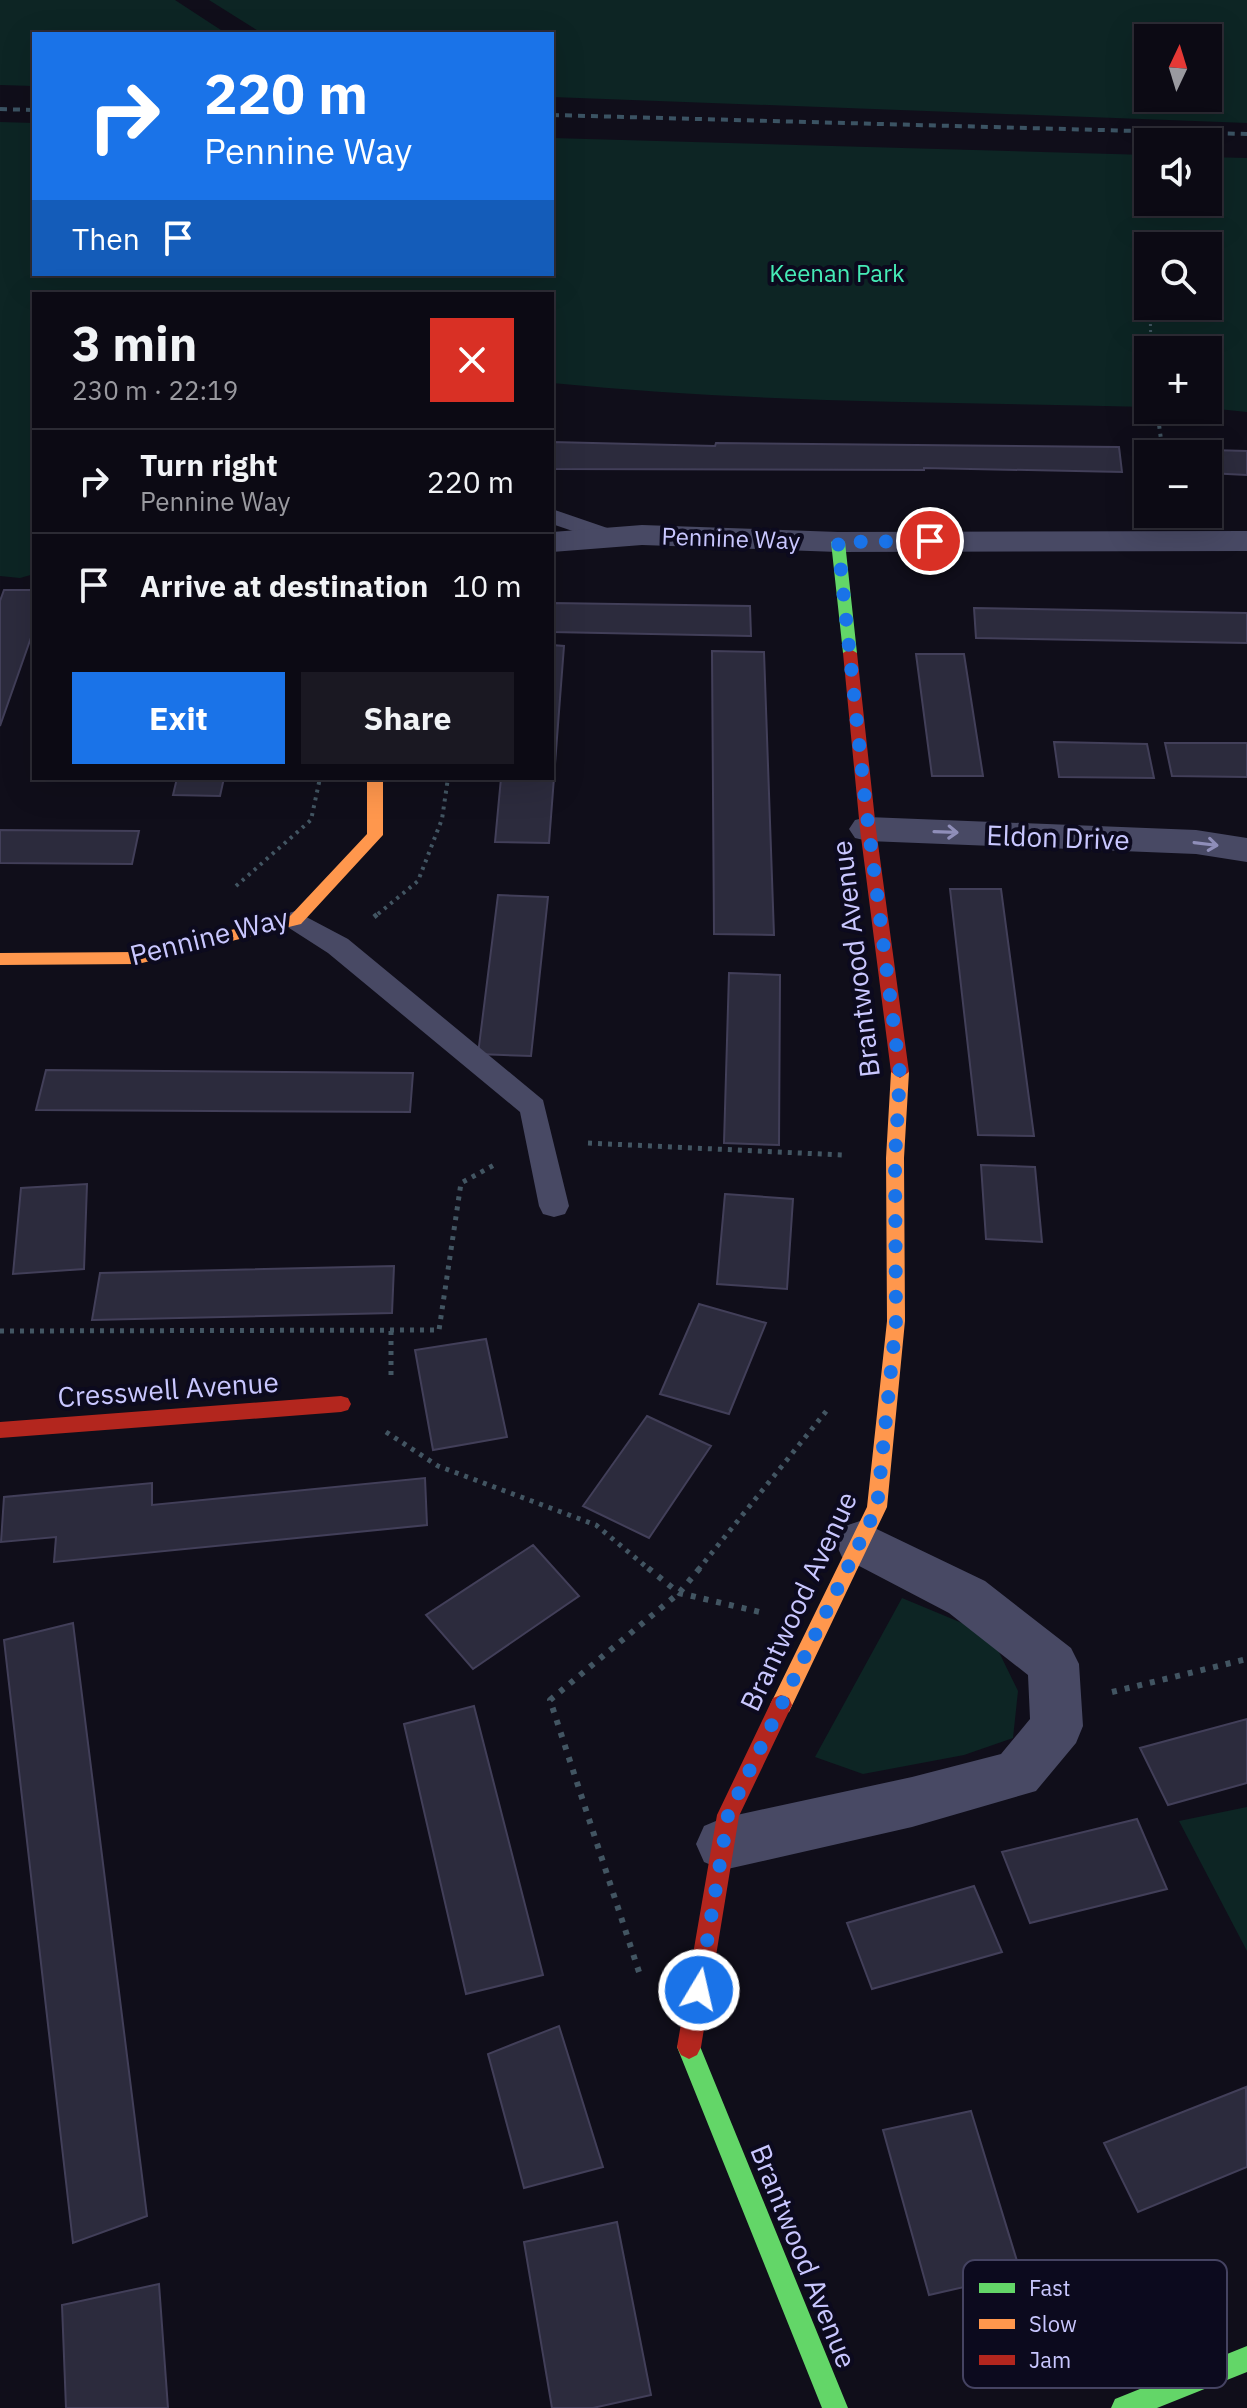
<!DOCTYPE html>
<html lang="en">
<head>
<meta charset="utf-8">
<style>
	:root { --surface:#0c0a14; --page:#1a1822; --text:#f1f3f6; --muted:#9a9aa0; --line:#2c2b34; --accent:#1a73e8 }
	body { margin:0; font-family:"IBM Plex Sans",sans-serif; background:var(--page); color:var(--text); height:100vh; display:flex; flex-direction:column; font-size:30px; white-space:nowrap }
	* { box-sizing:border-box; margin:0 }
	p { font-size:26px; color:var(--muted) }
	.icon { flex:none; width:44px; height:44px; fill:none; stroke:currentColor; stroke-width:2; stroke-linecap:round; stroke-linejoin:round }
	.map { position:relative; flex:1; overflow:hidden }
	.sheet { position:absolute; left:32px; top:292px; width:522px; height:488px; display:flex; flex-direction:column; background:var(--surface); border-radius:0px; box-shadow:0 8px 32px #0002,0 0 0 2px var(--line) }
	.sheet>* { flex:none }
	.banner { position:absolute; left:32px; top:32px; width:522px; height:244px; border-radius:0px; box-shadow:0 8px 32px #0002,0 0 0 2px var(--line); background:#1a73e8; color:#fff; overflow:hidden }
	.needle { width:52px; rotate:4deg }
	.fabs { position:absolute; left:1134px; top:24px; display:grid; gap:16px }
	.fabs a { display:grid; place-items:center; width:88px; height:88px; border-radius:0px; background:var(--surface); box-shadow:0 8px 32px #0002,0 0 0 2px var(--line); font-size:40px }
	.pin { position:absolute; display:grid; place-items:center; width:68px; height:68px; color:#fff; margin:-34px; border:4px solid #fff; border-radius:50%; box-shadow:0 2px 8px #0007 }
	.me { position:absolute; width:88px; margin:-44px; rotate:9deg; stroke-linejoin:round; filter:drop-shadow(0 0 6px #0008) }
	.turn { display:flex; align-items:center; gap:28px; height:168px; padding:0 40px; font-size:36px }
	.turn .icon { width:104px; height:104px; stroke-width:2.5 }
	.turn b { display:block; font-size:56px; line-height:68px }
	.then { display:flex; align-items:center; height:76px; padding:0 40px; background:#0003; gap:16px; font-size:30px }
	.round { display:grid; place-items:center; flex:none; width:84px; height:84px; border-radius:0px; background:var(--page) }
	.summary { display:flex; align-items:center; justify-content:space-between; height:136px; padding:0 40px }
	h1 { font-size:48px; font-weight:700; line-height:60px }
	.cta { display:flex; gap:16px; margin-top:auto; padding:16px 40px }
	.cta a { flex:1; height:92px; border-radius:0px; background:var(--accent); color:#fff; font-size:32px; font-weight:700; line-height:92px; text-align:center }
	.cta a+a { background:var(--page); color:var(--text) }
	ul { padding:0; list-style:none }
	li { display:flex; align-items:center; gap:24px; height:104px; padding:0 40px; border-top:2px solid var(--line) }
	li div { flex:1 }
	li b { display:block; font-size:30px }
	li em { font-style:normal }
	.map>svg:first-child { display:block }
</style>
</head>
<body>
<div class="map">
<svg width="1247" height="2408" viewBox="0 0 1247 2408">
	<rect width="100%" height="100%" fill="#100e1a"/>
	<path fill="#0d2524" fill-rule="evenodd" d="M0 0H175L227 34H34V86L0 85Z
		M209 0H1247V123L552 97V34H263ZM1208 38V98H1148V38Z
		M0 122 34 123V274H552V138L1148 155V202H1208V157L1247 158V412L1208 408V350H1148V407C949 402 750 403 552 383V294H34V574L20 578 0 576ZM1148 246H1208V306H1148Z
		M902 1598 962 1623 996 1646 1018 1691 1013 1738 964 1755 863 1774 815 1757Z
		M1247 1807V1951L1179 1821Z"/>
	<path fill="#2c2b3d" stroke="#423f59" stroke-width="2" d="M552 442 715 446 716 443 1119 447 1122 472 924 468V470L552 469Z
		M1175 449 1247 451V475L1208 473V454H1175Z
		M4 590H34V629L0 726V601Z
		M552 603 750 606 751 636 552 632Z
		M974 608 1247 613V643L976 638Z
		M552 645 564 646 549 843 495 842 501 778H552Z
		M712 651 764 652 774 935 714 934Z
		M916 654H964L983 776H932Z
		M1054 742 1147 744 1154 778 1059 777Z
		M1165 743H1247V777L1172 776Z
		M177 778H224L220 796 173 795Z
		M0 830 139 831 132 864 0 863Z
		M950 889H1001L1034 1136 978 1135Z
		M498 895 548 897 531 1056 478 1054Z
		M729 973 780 975 779 1145 724 1143Z
		M46 1070 413 1073 410 1112 36 1110Z
		M981 1165 1035 1167 1042 1242 986 1239Z
		M87 1184 84 1269 13 1274 21 1188Z
		M725 1194 793 1199 787 1289 717 1284Z
		M394 1266 392 1313 92 1320 100 1273Z
		M699 1304 766 1323 729 1414 660 1394Z
		M486 1339 507 1437 433 1450 415 1350Z
		M647 1416 711 1446 649 1538 583 1506Z
		M425 1478 427 1525 54 1562 56 1537 1 1542 4 1497 152 1483V1505Z
		M533 1545 579 1596 473 1669 426 1615Z
		M73 1623 147 2216 73 2243 4 1640Z
		M474 1706 543 1975 466 1994 404 1724Z
		M1247 1719V1783L1168 1805 1140 1748Z
		M1137 1819 1167 1889 1030 1923 1002 1852Z
		M974 1886 1002 1952 872 1989 847 1923Z
		M559 2026 603 2167 524 2188 488 2054Z
		M1246 2087 1247 2167 1138 2212 1104 2143Z
		M971 2111 1021 2274 929 2295 883 2130Z
		M617 2222 651 2395 593 2408H552L524 2242Z
		M159 2284 168 2408H66L62 2305Z"/>
	<g fill="none" stroke-linecap="round" stroke-linejoin="round">
		<path stroke="#425562" stroke-width="3" stroke-dasharray="2 4" stroke-linecap="butt" d="M1150 306 1151 350"/>
		<path stroke="#425562" stroke-width="4" stroke-dasharray="3 5" stroke-linecap="butt" d="M1157 410 1163 454
			M236 886 311 820 320 778
			M378 914 418 881 442 819 448 778"/>
		<path stroke="#425562" stroke-width="5" stroke-dasharray="4 6" stroke-linecap="butt" d="M374 917 380 912
			M588 1143 842 1155
			M0 1331 439 1330 461 1183 496 1164
			M391 1331V1378
			M386 1432 438 1466 596 1525 650 1570
			M698 1570 828 1409"/>
		<path stroke="#425562" stroke-width="6" stroke-dasharray="5 8" stroke-linecap="butt" d="M648 1568 679 1593 764 1613
			M1112 1692 1247 1659
			M639 1972 550 1700 679 1593 700 1568"/>
		<path fill="#484964" fill-rule="evenodd" d="M552 509 619 532 622 537 611 544 552 524Z
			M295 911 348 939 543 1100 569 1206 565 1214 554 1217 543 1214 539 1206 520 1112 328 953 286 926 282 920 286 914Z"/>
		<path fill="#484964" fill-rule="evenodd" d="M642 525 838 532 1247 531V551L838 552 642 545 552 552V532Z
			M868 817 1196 830 1247 838V862L1196 854 868 841 855 838 849 829 855 820Z
			M860 1521 985 1581 1071 1648 1079 1664 1083 1726 1076 1743 1036 1791 912 1827 723 1870 704 1862 696 1844 704 1826 723 1818 912 1777 1001 1754 1030 1719 1028 1675 949 1613 842 1557 835 1542 842 1527Z"/>
		<path fill="#63d668" fill-rule="evenodd" d="M838 538 845 542 857 653 850 657 843 653 831 542Z
			M689 2035 697 2039 848 2408H822L677 2047 681 2039Z
			M1247 2346V2372L1157 2408H1111L1115 2399Z"/>
		<path fill="#ff974d" fill-rule="evenodd" d="M367 778H383V835L301 924 138 964 0 965V953L138 952 290 916 367 834Z
			M900 1066 909 1072 904 1158 905 1321 887 1507 789 1712 781 1715 773 1712 770 1705 867 1507 887 1321 886 1158 891 1072Z"/>
		<path fill="#b3261e" fill-rule="evenodd" d="M850 649 857 653 876 829 909 1072 900 1078 891 1072 860 829 843 653Z
			M341 1396 348 1398 351 1404 348 1410 341 1412 0 1438V1422Z
			M781 1695 789 1698 792 1705 739 1816 701 2047 697 2055 689 2059 681 2055 677 2047 717 1815 773 1698Z"/>
		<path stroke="#3b5363" stroke-width="4" stroke-dasharray="7 6" stroke-linecap="butt" d="M0 109 34 110
			M552 115 1247 134"/>
	</g>
	<defs><path id="oneway-shaft" d="M-6 0H5M1.5-3L5.5 0L1.5 3" fill="none" stroke-width="1.6" stroke-linecap="round" stroke-linejoin="round" transform="scale(2)"/></defs>
	<g stroke="#8f8eb9">
		<use href="#oneway-shaft" transform="translate(946 832) rotate(2)"/>
		<use href="#oneway-shaft" transform="translate(1206 844) rotate(7)"/>
	</g>
	<g fill="none" stroke-linecap="round" stroke-linejoin="round">
		<path stroke="#1a73e8" stroke-width="14" stroke-dasharray="0 25.2" d="M699 1990 728 1815 877 1507 896 1321 895 1158 900 1074 865 800 838 542 930 541"/>
	</g>
	<g text-anchor="middle" dominant-baseline="central" stroke-width="8" stroke-linejoin="round" paint-order="stroke">
		<g font-size="24" fill="#46ebb6" stroke="#0c0a1e">
			<text x="837" y="273">Keenan Park</text>
		</g>
		<g font-size="24" fill="#c9c7ff" stroke="#0c0a1e">
			<text transform="translate(731 538) rotate(2)">Pennine Way</text>
		</g>
		<g font-size="28" fill="#c9c7ff" stroke="#0c0a1e">
			<text transform="translate(1058 837) rotate(2)">Eldon Drive</text>
			<text transform="translate(209 936) rotate(-14)">Pennine Way</text>
			<text transform="translate(855 959) rotate(-97)">Brantwood Avenue</text>
			<text transform="translate(168 1389) rotate(-4)">Cresswell Avenue</text>
			<text transform="translate(798 1601) rotate(-65)">Brantwood Avenue</text>
			<text transform="translate(804 2256) rotate(68)">Brantwood Avenue</text>
		</g>
	</g>
	<rect x="963" y="2260" width="264" height="128" rx="12" fill="#0c0a1e" stroke="#454362" stroke-width="2"/>
	<rect x="979" y="2283" width="36" height="10" fill="#63d668"/>
	<rect x="979" y="2319" width="36" height="10" fill="#ff974d"/>
	<rect x="979" y="2355" width="36" height="10" fill="#b3261e"/>
	<g font-size="22" fill="#c9c7ff">
		<text x="1029" y="2296">Fast</text>
		<text x="1029" y="2332">Slow</text>
		<text x="1029" y="2368">Jam</text>
	</g>
</svg>
<div class="fabs">
<a><svg class="needle" viewBox="-14 -14 28 28"><path d="M0-13l5 13h-10z" fill="#e53935"/><path d="M0 13l5-13h-10z" fill="#9a9aa0"/></svg></a>
<a><svg class="icon" aria-label="sound" viewBox="0 0 24 24"><path d="M4 9h4l5-4v14l-5-4H4zM17 9q2 3 0 6"/></svg></a>
<a><svg class="icon" aria-label="search" viewBox="0 0 24 24"><circle cx="10" cy="10" r="6"/><path d="M15 15l6 6"/></svg></a>
<a>+</a>
<a>−</a>
</div>
<div class="pin" style="left:930px;top:541px;background:#d93025"><svg class="icon" aria-label="arrive" viewBox="0 0 24 24"><path d="M6 21V4h12l-3 4 3 4H6"/></svg></div>
<svg class="me" style="left:699px;top:1990px" viewBox="-20 -20 40 40"><circle r="17" fill="#1a73e8" stroke="#fff" stroke-width="3"/><path d="M0-11L8 9 0 5-8 9z" fill="#fff"/></svg>
<div class="banner">
<div class="turn"><svg class="icon" aria-label="right" viewBox="0 0 24 24"><path d="M7 20v-9h11M14 6l5 5-5 5"/></svg><div><b>220 m</b>Pennine Way</div></div>
<div class="then">Then<svg class="icon" aria-label="arrive" viewBox="0 0 24 24"><path d="M6 21V4h12l-3 4 3 4H6"/></svg></div>
</div>
<section class="sheet">
<div class="summary"><div><h1>3 min</h1><p>230 m · 22:19</p></div><a class="round" style="background:#d93025;color:#fff"><svg class="icon" aria-label="close" viewBox="0 0 24 24"><path d="M6 6l12 12M18 6L6 18"/></svg></a></div>
<ul>
<li><svg class="icon" aria-label="right" viewBox="0 0 24 24"><path d="M7 20v-9h11M14 6l5 5-5 5"/></svg><div><b>Turn right</b><p>Pennine Way</p></div><em>220 m</em></li>
<li><svg class="icon" aria-label="arrive" viewBox="0 0 24 24"><path d="M6 21V4h12l-3 4 3 4H6"/></svg><div><b>Arrive at destination</b></div><em>10 m</em></li>
</ul>
<div class="cta"><a>Exit</a><a>Share</a></div>
</section>
</div>
</body>
</html>
